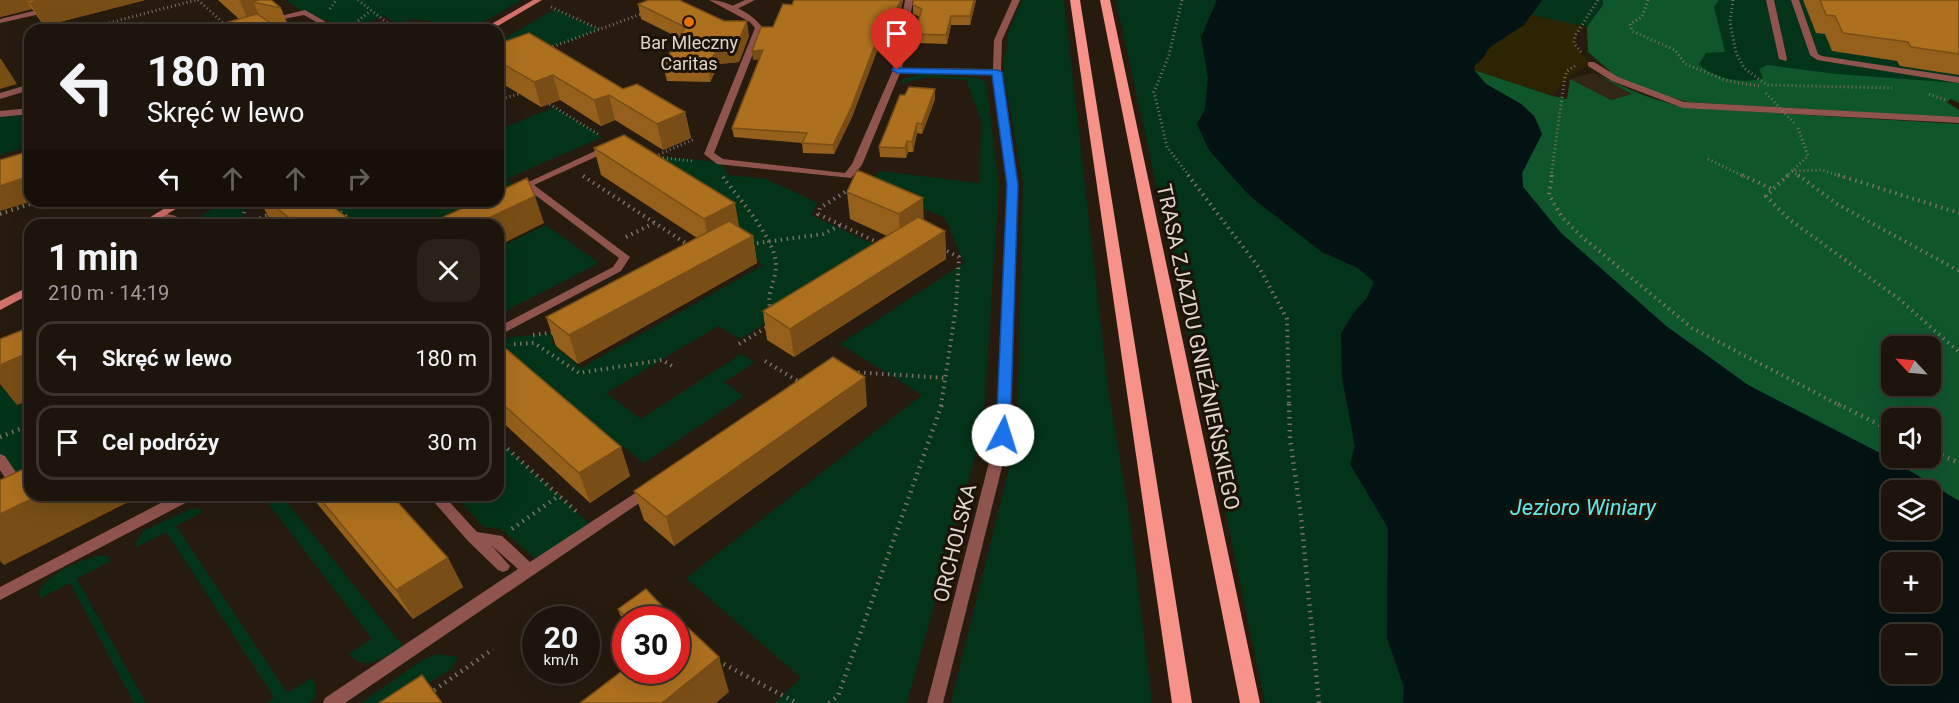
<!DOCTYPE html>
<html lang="pl">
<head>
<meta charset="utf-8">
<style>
	:root { --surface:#1d140b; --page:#2a2119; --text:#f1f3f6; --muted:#a09e9d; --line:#3b332c }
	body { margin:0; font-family:Roboto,sans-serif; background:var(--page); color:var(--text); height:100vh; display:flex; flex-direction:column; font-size:22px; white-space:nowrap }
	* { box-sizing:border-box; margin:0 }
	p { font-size:20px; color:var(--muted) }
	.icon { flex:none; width:33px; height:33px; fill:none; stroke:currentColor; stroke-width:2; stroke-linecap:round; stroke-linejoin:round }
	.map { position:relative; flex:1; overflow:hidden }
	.drawer { position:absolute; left:24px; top:219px; width:480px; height:282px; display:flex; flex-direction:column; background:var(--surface); border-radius:18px; box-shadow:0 6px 24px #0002,0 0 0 2px var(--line) }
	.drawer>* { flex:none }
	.top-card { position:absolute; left:24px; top:24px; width:480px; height:183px; border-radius:18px; box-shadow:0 6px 24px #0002,0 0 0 2px var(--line); background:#1d140b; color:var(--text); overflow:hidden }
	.needle { width:39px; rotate:296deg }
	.tools { position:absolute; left:1881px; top:336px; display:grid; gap:12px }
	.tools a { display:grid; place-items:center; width:60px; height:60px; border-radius:12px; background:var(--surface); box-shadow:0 6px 24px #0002,0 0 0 2px var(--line); font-size:30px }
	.speed { position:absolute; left:522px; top:606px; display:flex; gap:12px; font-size:30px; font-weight:700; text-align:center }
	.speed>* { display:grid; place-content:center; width:78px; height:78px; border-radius:50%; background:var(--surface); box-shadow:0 6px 24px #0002,0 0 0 2px var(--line); line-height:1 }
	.speed small { font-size:15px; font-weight:400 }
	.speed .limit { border:9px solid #d22; background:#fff; color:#111 }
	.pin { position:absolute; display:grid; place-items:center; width:51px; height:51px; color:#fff; margin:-62px -26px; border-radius:50% 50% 50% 0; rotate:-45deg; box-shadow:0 0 6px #0007 }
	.pin .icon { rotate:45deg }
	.me { position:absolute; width:66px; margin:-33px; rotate:5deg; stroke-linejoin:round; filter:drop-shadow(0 0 4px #0008) }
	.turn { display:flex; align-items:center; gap:21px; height:126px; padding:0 24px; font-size:27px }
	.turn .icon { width:78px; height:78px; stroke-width:2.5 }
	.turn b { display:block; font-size:42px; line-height:51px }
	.lanes { display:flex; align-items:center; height:57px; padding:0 24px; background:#0003; justify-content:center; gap:30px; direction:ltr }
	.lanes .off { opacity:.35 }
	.round { display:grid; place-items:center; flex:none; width:63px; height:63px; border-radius:18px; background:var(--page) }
	.overview { display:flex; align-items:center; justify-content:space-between; height:102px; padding:0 24px }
	h1 { font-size:36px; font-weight:700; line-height:45px }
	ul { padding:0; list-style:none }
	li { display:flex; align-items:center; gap:18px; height:75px; margin:0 12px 9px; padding:0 12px; border:3px solid var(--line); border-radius:18px }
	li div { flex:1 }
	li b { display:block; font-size:22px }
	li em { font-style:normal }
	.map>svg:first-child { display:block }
</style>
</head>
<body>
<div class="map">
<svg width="1959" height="703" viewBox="0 0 1959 703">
	<rect width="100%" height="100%" fill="#271b0f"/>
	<path fill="#322619" d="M1592 73 1633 94 1611 100 1570 79Z"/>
	<path fill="#033318" d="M286 0H522L472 28 414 19 397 24 384 16 347 30 327 20 316 22Z
		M1022 0H1064L1108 388 1130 520 1152 703H951L1017 436 1023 183 1004 76 1003 55 1006 54 1008 32Z
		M1116 0H1217L1201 37 1208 77 1205 110 1197 124 1255 200 1322 252 1358 268 1375 282 1367 298 1352 315 1348 404 1355 446 1351 464 1388 528 1387 638 1404 687 1403 703H1265L1191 346Z
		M1542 0H1959V103L1951 99 1946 102 1959 110 1688 102 1603 72 1610 71 1588 52 1587 27 1531 15Z
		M555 9 599 30 498 66V42Z
		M921 74 977 78 986 82 999 185 983 428 907 703H775L801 678 686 578 922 395 840 344 964 263 945 218 871 186 879 171 980 183 981 120 966 80 927 77 900 84 903 79Z
		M555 107 602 137 506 179 512 185 504 186 527 185 543 196 480 225H358L326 201H498V130Z
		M30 113V146L0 155V116Z
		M629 154 720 162 728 175 766 179 818 203 811 215 886 250 740 339 718 326 606 393 641 419 741 354 755 362 724 382 744 396 644 463 509 359 498 344 511 337 553 333 552 343 581 368 763 265 727 242Z
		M226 201H247L242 220 230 225H193L190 222Z
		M546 225 599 263 498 315V248Z
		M4 385 17 405 30 400V495L0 517 12 477 0 459V387Z
		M498 440 593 527 541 563 501 529 484 527 455 495H498Z
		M262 495H281L403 646C387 656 365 674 349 654L372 639Z
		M191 509H199L203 512 176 526 287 693 311 678 315 683V697L310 703H267L274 697 166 532 137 547 135 544 143 531Z
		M106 555 111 561 77 579 146 703H134L70 583 41 598 38 592C50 572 83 557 106 555Z
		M437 654 458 657 452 668 400 703H361L422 660Z"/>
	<path fill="#0f562d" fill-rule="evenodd" d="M1603 0H1719L1714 7 1725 52 1706 53 1699 64C1712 78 1744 85 1763 78L1759 69 1767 65 1837 74 1959 83V103L1951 99 1946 102 1959 110V118L1688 102 1666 96 1603 72 1610 71 1588 52 1587 27 1603 5Z
		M1474 70 1553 96 1567 99 1570 79 1611 100 1632 94 1594 73C1625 88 1655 102 1690 108L1959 124V501L1748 385 1666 326 1561 233 1523 187 1522 173 1542 134 1534 116 1521 104 1486 84ZM1892 346H1930V386H1892ZM1892 418H1930V458H1892Z"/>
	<path fill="#2d2403" d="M1531 15 1582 26 1575 36 1574 43 1591 64 1570 75 1553 96 1474 70 1475 65C1481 60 1485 53 1490 47 1504 35 1519 31 1531 15Z"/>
	<path fill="#031314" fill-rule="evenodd" d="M1217 0H1542L1524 25 1490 47 1483 58 1475 65 1474 70 1486 84 1521 104 1534 116 1542 134 1522 173 1523 187 1561 233 1666 326 1748 385 1886 456 1959 501V703H1403L1404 687 1387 638 1388 528 1350 464 1355 446 1342 378 1341 334 1352 315 1367 298 1374 282 1358 268 1322 252 1255 200 1245 191 1209 150 1197 124 1205 110 1208 77 1201 37ZM1892 490H1930V530H1892ZM1892 562H1930V602H1892ZM1930 634V674H1892V634Z"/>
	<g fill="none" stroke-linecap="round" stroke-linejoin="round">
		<path stroke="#7b7167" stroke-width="3" stroke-dasharray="1 3" stroke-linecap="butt" d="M198 0 231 30
			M358 0 395 29
			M1182 0 1169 55 1154 92 1167 147 1190 177
			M1648 0 1642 17 1630 24 1632 31 1675 50 1685 64 1728 81 1759 86
			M1733 0 1730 22 1736 53 1744 68 1767 85 1892 88
			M551 7 599 29
			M330 9 336 0
			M352 26 370 11
			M82 30 196 0
			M549 48 644 13
			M1581 52 1574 43 1575 36 1598 0
			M1929 94 1948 101
			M498 100 523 93
			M546 102 598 134
			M1798 128 1808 156 1792 171 1800 177
			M655 156 695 139
			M655 157 693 161
			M1708 159 1745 177
			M1551 177 1565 76 1567 71 1575 66
			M1786 177 1792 171 1822 170 1843 177"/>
		<path stroke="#7b7167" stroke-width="4" stroke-dasharray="1.5 4.5" stroke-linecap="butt" d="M1188 175 1260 269 1287 319 1289 406
			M1552 175 1549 195 1562 217 1581 236 1692 328 1841 406
			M1742 175 1772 189
			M1788 175 1766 196 1790 220 1899 299 1959 352
			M1798 175 1837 204 1959 271
			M1838 175 1959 213
			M583 176 690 246
			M723 177C739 199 775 238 776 265 776 283 765 293 771 311
			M498 186 509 185
			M845 192 820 208 818 214 881 244
			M326 201 358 225
			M0 214 39 201
			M241 225 247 201
			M243 225 270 214
			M626 237 654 223
			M751 244 823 234 841 225
			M533 335 555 332
			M514 344 534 343 579 373 662 360 672 366
			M739 344 769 326
			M765 361 801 383
			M852 372 947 378
			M941 406 956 307 959 257 943 249"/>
		<path stroke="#7b7167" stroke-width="4.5" stroke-dasharray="1.5 5" stroke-linecap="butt" d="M1289 404 1290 438 1301 517 1319 703
			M1838 404 1892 431
			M0 437 30 425
			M498 440 579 514
			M1930 450 1959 463
			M22 457H30
			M512 529 560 495
			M718 661 797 703
			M429 694 493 649
			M829 703 838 696 942 404"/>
		<path fill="#90544f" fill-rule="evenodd" d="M745 0H755L733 11 726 9Z
			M1766 0H1774L1787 59 1786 61 1779 59Z
			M1791 0H1799L1818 54 1822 56 1959 77V83L1817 60 1810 55Z"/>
		<path fill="#90544f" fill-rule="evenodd" d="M709 0C727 0 752 13 763 28L714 153 723 159 845 173 852 164 893 70 905 0H913L902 68 993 69 994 40 1012 0H1020L1002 40 1001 72 1017 185 1010 435 943 703H927L996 435 1007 185 993 74 900 73 862 165 851 178 717 164 704 154 755 28 750 22Z
			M50 7 54 9 53 11 0 23V19Z
			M305 10 340 30H330L304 15 268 22 264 20Z
			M1588 62H1594L1618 77 1684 102 1959 117V123L1683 108 1612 81 1588 66Z
			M30 84V90L0 99V93Z
			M30 108V114L0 117V111Z
			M610 144 615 147 613 149 534 185 630 257 621 271 498 336V327L613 267 619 258 522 185Z
			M160 212 176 216 184 225H173L168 220 156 217 155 215 156 213Z
			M0 454 5 456 24 484 26 488 24 492 19 493 14 492 0 470Z
			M649 484 654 485 656 489 654 493 345 703H323L325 698 518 569 491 545 510 566 508 570 503 572 498 570 468 541 428 495H443L477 532 502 536 530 562Z
			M176 495H195L193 499 0 600V587Z"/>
		<path fill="#d2726a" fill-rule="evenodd" d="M533 0H542L491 30H481Z
			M177 201H189L149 225H137Z
			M30 286V294L0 310V301Z"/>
		<path fill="#f69289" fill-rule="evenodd" d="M1070 0H1080L1192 703H1172Z
			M1100 0H1110L1260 703H1240Z"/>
		<path stroke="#7b7167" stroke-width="3" stroke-dasharray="1 3" stroke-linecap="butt" d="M1766 93 1796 125"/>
	</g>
	<path fill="#95601b" d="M0 0H145L44 26 32 9 0 17Z
		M218 0H271L281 8 290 30H285L239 19Z
		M794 0H903L901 9 886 43H880L852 117 834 154 803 153 802 143 734 137 732 128 759 59 753 60 773 27 792 5Z
		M913 0H976L970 25H951L947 44 915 43 914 34 920 17 913 14Z
		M1803 0H1959V75L1900 66 1897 61 1832 51 1825 34 1816 33Z
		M638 4 749 36 739 62 719 64 710 82 667 81 663 65 679 38 641 19Z
		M498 44 685 112 691 138 663 150 615 120 601 126 560 100 541 107 498 81Z
		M935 89V99L922 134 917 133 913 152H908L906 158 880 157 879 147 905 95Z
		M594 148 753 236 757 263 578 364 556 346 546 317 697 238 601 175Z
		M847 192 945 231 946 259 794 357 767 340 763 311 887 236 850 219Z
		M260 201H325L357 225H278L269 218Z
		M498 342 621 447 630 476 590 503 498 418Z
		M867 406 674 546 644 520 634 491Z
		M310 495H391L448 558 463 587 413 619Z
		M618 609 664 613 654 620H626V621L620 615Z"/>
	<path fill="#794e16" d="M0 0H26L32 9 0 17Z
		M28 0H145L44 26Z
		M239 0H264L253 2 261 18 249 21Z
		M901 0H903L901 9 886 43 885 34Z
		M974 0H976L970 25V16Z
		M951 16V25L947 44 946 35Z
		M747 21 749 36 739 62 719 64 710 82 708 66 717 49Z
		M879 34 880 43 852 117 834 154 833 145Z
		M763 50 764 59 753 60 752 51Z
		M0 59H1L17 84 0 89Z
		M553 75 560 100 541 107 534 82Z
		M935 89V99L922 134V124Z
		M609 95 615 120 601 126 594 100Z
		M685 112 691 138 663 150 657 124Z
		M917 123V133L913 152 912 142Z
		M907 141 908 152 906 158 905 148Z
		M30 176V201H33L0 211V186Z
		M535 196 544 223 498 246V225H474Z
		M923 198 924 225 900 242 899 214Z
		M735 203 740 231 710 246 704 219Z
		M945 231 946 259 794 357 790 329Z
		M753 236 757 263 578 364 569 335Z
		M30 352V400L17 405 0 384V365Z
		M865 377 867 406 674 546 666 517Z
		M621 447 630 476 590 503 579 473Z
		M40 495H142L4 565 0 561V514Z
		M448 558 463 587 413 619 396 590Z
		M662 606 664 613 654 620H642Z
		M719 657 729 692 716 703H662Z"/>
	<path fill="#ad701f" stroke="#794e16" stroke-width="1.5" d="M28 0H42L30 3Z
		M258 0H271L281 8 253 2Z
		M649 0H679L724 21H747L736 47 717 49 708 66 663 65 685 27 638 4Z
		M794 0H901L885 34H879L851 108 833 145 802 143 807 133 732 128 763 50 752 51 761 27H773L783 4 792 5Z
		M913 0H974L970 16H951L946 35 914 34 922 9 913 5Z
		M1820 0H1959V54L1911 47 1908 42 1843 33 1835 16 1826 15Z
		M257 14 281 30H200Z
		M193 26 197 30H180Z
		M529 33 623 89 637 84 685 112 657 124 609 95 594 100 553 75 534 82 498 61V44Z
		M909 87 935 89 922 124 917 123 912 142 907 141 905 148 879 147 900 95H905Z
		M624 135 735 203 704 219 594 148Z
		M30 151V176L0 186V160Z
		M857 170 923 198 899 214 847 192Z
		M527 178 535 196 474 225H426L478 201H498V192Z
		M268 201H325L357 225H298Z
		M918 217 945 231 790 329 763 311Z
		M729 221 753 236 569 335 546 317Z
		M30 327V352L0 365V339Z
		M498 342 621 447 579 473 498 400Z
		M833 357 865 377 666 517 634 491Z
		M30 466V495H40L0 514V480Z
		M317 495H391L448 558 396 590Z
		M646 589 662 606 642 620H628L618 609Z
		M683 623 719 657 662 703H580L626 668V670H676V628Z
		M422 675 442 703H379Z"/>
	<path fill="#1a73e8" stroke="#114b97" stroke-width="1.5" d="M893 68 997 70 1002 72 1018 185 1010 435 1008 439H998L996 435 1007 185 992 75 897 73 892 70Z"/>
	<circle fill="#e8710a" stroke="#1d1206" stroke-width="2" cx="689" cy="22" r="6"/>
	<g text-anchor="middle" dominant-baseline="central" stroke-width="6" stroke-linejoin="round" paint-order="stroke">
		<g font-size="18" fill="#ded6ce" stroke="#1d1206">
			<text x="689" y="42">Bar Mleczny<tspan x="689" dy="21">Caritas</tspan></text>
		</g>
		<g font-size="21" fill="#ded6ce" stroke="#1d1206">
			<text transform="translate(1198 347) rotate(78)">TRASA ZJAZDU GNIEŹNIEŃSKIEGO</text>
			<text transform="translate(955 543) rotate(-76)">ORCHOLSKA</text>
		</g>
		<g font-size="22" font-style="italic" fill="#5ee9f0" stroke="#1d1206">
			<text x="1583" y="507">Jezioro Winiary</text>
		</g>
	</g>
</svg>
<div class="tools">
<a><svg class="needle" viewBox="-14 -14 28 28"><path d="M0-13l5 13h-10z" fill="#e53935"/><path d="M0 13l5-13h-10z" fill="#a09e9d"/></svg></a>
<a><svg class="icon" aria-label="sound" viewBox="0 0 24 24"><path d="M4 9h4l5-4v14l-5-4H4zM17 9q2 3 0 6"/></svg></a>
<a><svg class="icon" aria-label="layers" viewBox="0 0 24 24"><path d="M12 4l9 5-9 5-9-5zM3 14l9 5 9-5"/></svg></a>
<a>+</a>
<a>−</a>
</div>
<div class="speed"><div>20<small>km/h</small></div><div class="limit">30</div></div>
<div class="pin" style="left:897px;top:70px;background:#d93025"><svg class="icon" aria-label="arrive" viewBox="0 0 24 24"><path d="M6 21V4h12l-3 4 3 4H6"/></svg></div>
<svg class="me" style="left:1003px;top:435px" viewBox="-20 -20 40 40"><circle r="19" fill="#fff"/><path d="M0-13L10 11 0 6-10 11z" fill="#1a73e8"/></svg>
<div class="top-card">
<div class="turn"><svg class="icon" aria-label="left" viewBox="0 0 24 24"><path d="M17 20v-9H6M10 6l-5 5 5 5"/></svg><div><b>180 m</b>Skręć w lewo</div></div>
<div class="lanes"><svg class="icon" aria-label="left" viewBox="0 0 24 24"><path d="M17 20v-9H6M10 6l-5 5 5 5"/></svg><svg class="icon off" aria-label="ahead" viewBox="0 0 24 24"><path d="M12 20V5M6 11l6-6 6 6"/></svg><svg class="icon off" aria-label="ahead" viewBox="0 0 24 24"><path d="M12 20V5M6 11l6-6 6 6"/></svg><svg class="icon off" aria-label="right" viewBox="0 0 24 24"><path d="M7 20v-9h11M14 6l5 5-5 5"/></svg></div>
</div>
<section class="drawer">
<div class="overview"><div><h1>1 min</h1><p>210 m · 14:19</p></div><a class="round"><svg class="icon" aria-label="close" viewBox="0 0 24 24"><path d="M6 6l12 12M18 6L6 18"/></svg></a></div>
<ul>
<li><svg class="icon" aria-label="left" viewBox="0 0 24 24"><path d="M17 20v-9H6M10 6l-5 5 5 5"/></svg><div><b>Skręć w lewo</b></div><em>180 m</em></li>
<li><svg class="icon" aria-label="arrive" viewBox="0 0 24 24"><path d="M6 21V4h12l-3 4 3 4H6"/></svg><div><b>Cel podróży</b></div><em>30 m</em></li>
</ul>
</section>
</div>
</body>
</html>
